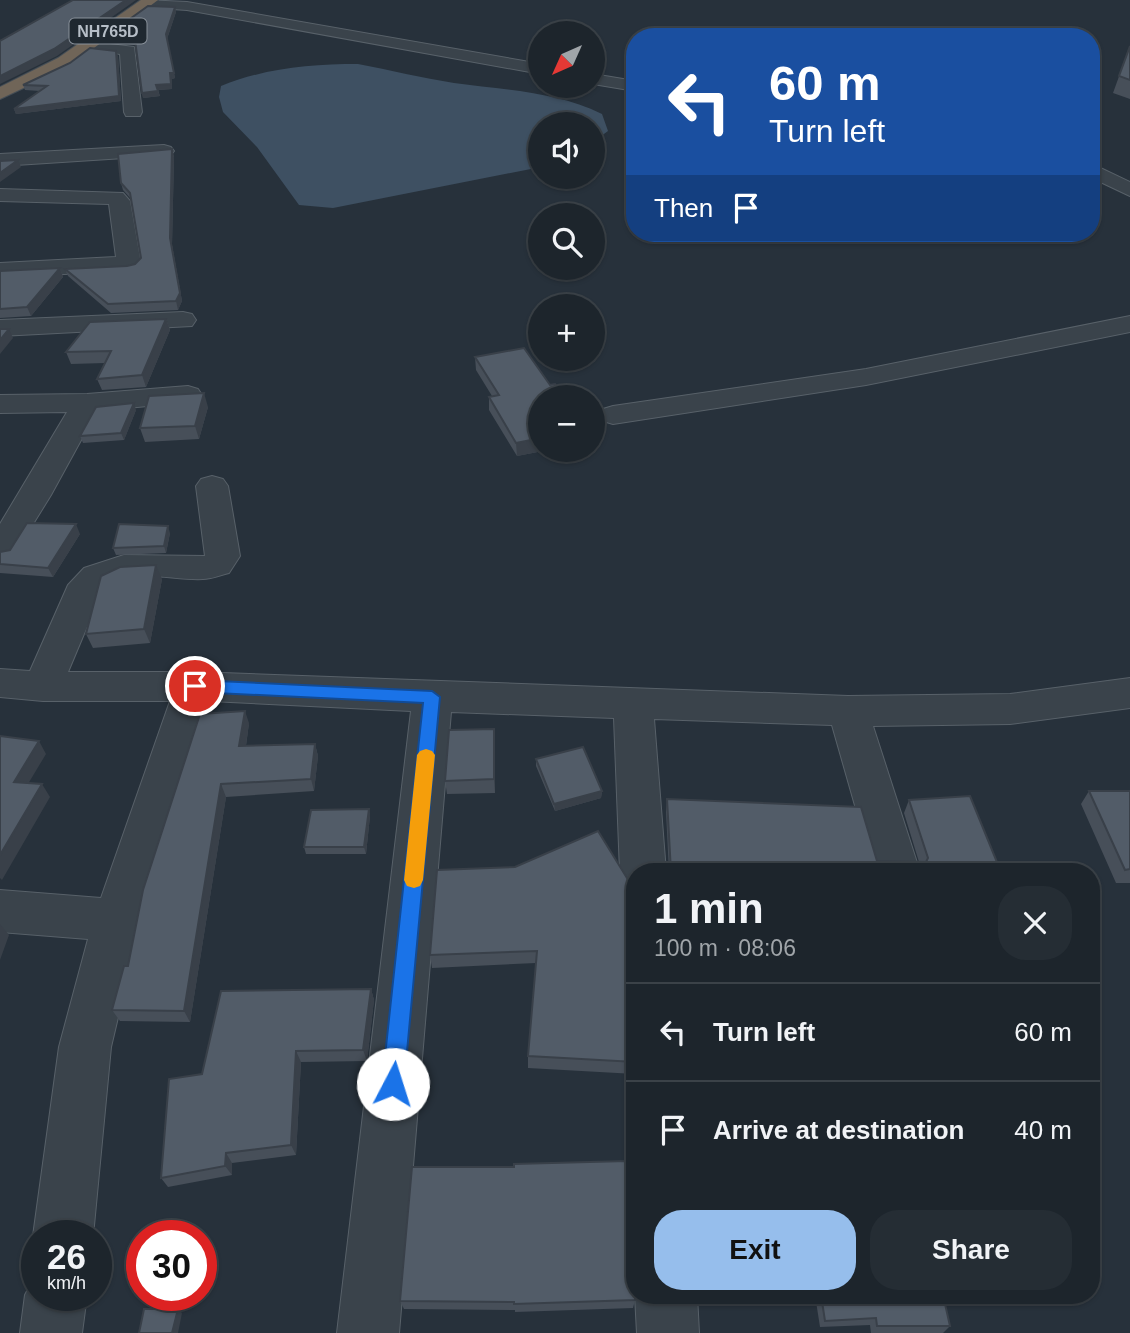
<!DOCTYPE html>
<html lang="en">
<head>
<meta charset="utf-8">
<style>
	:root { --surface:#1d252c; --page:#252d34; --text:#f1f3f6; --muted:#a0a5a9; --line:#3b4248; --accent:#96beec }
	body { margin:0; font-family:Helvetica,sans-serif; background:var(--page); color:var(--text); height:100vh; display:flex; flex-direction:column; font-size:26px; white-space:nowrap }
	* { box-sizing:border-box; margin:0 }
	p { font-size:23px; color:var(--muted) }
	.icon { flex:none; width:38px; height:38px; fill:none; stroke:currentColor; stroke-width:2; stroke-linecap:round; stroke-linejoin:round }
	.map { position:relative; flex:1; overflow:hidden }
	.details { position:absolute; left:626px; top:863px; width:474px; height:441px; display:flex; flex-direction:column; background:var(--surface); border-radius:28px; box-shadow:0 2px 5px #0004,0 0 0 2px var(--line) }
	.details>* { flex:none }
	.top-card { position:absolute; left:626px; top:28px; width:474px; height:214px; border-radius:28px; box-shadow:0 2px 5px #0004,0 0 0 2px var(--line); background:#1a4fa0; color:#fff; overflow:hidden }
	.needle { width:46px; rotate:225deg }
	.fabs { position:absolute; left:528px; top:21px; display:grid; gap:14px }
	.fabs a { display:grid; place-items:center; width:77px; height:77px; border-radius:50%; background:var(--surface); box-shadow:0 2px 5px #0004,0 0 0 2px var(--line); font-size:35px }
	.speed { position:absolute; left:21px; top:1220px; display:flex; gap:14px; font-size:35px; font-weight:700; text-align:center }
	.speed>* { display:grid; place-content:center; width:91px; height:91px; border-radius:50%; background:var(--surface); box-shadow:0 2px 5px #0004,0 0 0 2px var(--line); line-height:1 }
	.speed small { font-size:18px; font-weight:400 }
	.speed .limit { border:10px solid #d22; background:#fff; color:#111 }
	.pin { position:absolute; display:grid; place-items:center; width:60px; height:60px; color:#fff; margin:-30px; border:4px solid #fff; border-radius:50%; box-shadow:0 2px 7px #0007 }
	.me { position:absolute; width:77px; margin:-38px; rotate:5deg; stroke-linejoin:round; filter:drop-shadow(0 0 5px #0008) }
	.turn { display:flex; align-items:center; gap:24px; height:147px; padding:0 28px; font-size:32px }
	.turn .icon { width:91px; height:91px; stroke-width:2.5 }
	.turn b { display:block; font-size:49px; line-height:60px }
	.then { display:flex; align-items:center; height:66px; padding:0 28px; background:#0003; gap:14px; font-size:26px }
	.round { display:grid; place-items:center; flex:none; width:74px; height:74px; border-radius:28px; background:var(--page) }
	.overview { display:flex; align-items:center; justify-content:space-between; height:119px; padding:0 28px }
	h1 { font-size:42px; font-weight:800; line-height:52px }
	.cta { display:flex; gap:14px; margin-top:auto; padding:14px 28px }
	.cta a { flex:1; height:80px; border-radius:28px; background:var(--accent); color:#111; font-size:28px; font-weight:800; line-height:80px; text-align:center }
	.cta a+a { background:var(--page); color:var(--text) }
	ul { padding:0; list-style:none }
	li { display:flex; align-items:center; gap:21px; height:98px; padding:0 28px; border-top:2px solid var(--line) }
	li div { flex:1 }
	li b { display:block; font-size:26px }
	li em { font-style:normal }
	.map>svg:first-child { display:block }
</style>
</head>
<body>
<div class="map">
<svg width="1130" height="1333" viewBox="0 0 1130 1333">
	<rect width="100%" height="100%" fill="#27313b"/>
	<path fill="#3e5062" d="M358 64C390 70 422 78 454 83 504 90 555 91 602 114L608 131 593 142V124H541V167L333 208 299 205 257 147 223 112 219 97 221 86C266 68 310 64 358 64Z"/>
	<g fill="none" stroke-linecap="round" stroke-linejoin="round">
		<defs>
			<path id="street" d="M144 0 187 2 541 64V74L187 10 141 7 139 4Z
				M86 41 134 47 142 112 140 116H126L124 112 120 54 80 49 78 46 80 43Z
				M593 74 635 81V91L593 84Z
				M164 145 171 147 174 151 171 155 0 166V154Z
				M1092 164 1130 182V196L1092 178Z
				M0 189 123 193 130 201 141 264 137 269 129 271 0 277V263L116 257 109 204 0 201Z
				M183 312 192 314 196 320 192 326 0 336V320Z
				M1130 316V332L866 385 613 424 603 421 598 415 603 409 613 406 866 369Z
				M188 386 198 389 202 395 198 401 97 411 51 495 12 558 0 561V524L67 412 0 413V395L87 394Z
				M212 476 223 479 228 486 240 556 229 573C221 575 211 579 203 579 170 581 129 565 102 591L68 672H195L848 696 1010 694 1130 678V708L1010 724 873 726 920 872H874L832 725 654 719 666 872H635V889L627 886 620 872 614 718 451 712 399 1333H337L411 711 210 701 141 920 111 1047 93 1236H37V1244L33 1236 59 1047 88 939 0 932V890L101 898 170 701H43L0 697V669L30 671 68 585 84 568 124 555 205 556 196 486 201 479Z
				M37 1272V1295H87L82 1333H20L25 1295Z
				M635 1295H697L699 1333H637Z"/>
			<path id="highway" d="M141 0H158L70 66 0 99V87L58 58Z"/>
		</defs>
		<use href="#street" stroke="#586169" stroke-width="2"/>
		<use href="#highway" stroke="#454e56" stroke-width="2"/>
		<use href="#street" fill="#3a434b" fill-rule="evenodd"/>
		<use href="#highway" fill="#706558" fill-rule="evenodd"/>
	</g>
	<path fill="#474f59" d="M175 7 176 12 167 39 175 78 172 79V89L158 90 160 96 143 98 135 45 108 41 106 36Z
		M1130 46V99L1113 93Z
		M118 56 121 101 16 114 14 109 40 91 25 90 23 85Z
		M172 149 174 157 172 245 182 301 178 310 111 313 68 276 65 269 127 266 135 264 141 258 131 199 123 190 121 183Z
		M60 268 63 277 31 316 0 318V271Z
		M166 319 170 330 146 387 102 390 97 379 105 363 71 364 66 352Z
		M475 357 550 385 541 450H548L517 456 489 410V397L492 396 476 370Z
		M208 407 199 439 145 442 140 428Z
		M136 410 124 440 83 443 80 436Z
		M170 533 166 553 116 555 113 548Z
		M80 534 53 577 0 573V552Z
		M162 579 150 643 93 648 86 634Z
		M249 723 246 746 315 744 318 756 314 791 226 797 190 1022 120 1021 112 1010 128 966Z
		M495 743V793L447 794 445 781Z
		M536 759 602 791 601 798 555 811 536 766Z
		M1089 791H1130V883H1116L1081 804Z
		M667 799 877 861 919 862 904 813 909 800 1001 872H669L666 812Z
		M369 809 370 816 366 854H306L304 847Z
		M635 891V1074L528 1068V1056L536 963 432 968 430 955Z
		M371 989 374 1000 367 1061 301 1062 296 1155 232 1163V1175L168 1187 161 1178 202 1074Z
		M815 1295H943L950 1326 943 1333H871L870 1325 820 1327Z
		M635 1300 633 1308 515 1312V1310L404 1309 400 1301Z"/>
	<path fill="#394049" d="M126 0H136L57 56 0 84V76Z
		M175 7 176 12 167 39 175 78 172 79V89L157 90 156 85 166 34Z
		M116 51 118 56 121 101 16 114 14 109Z
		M158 91 160 96 143 98 142 93Z
		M172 149 174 157 172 245 182 301 178 310 176 301 170 238Z
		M18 160 21 167 0 182V173Z
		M60 268 63 277 31 316 27 307Z
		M166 319 170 330 146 387 142 375Z
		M9 329 13 338 0 354V340Z
		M204 393 208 407 199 439 195 426Z
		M134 403 136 410 124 440 121 433Z
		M541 438V450H548L517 456 516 443Z
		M76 524 80 534 53 577 48 568Z
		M168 526 170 533 166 553 164 546Z
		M156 565 162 579 150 643 144 629Z
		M245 711 249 723 244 759 239 746Z
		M494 729 495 743V793L494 779Z
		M39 741 46 754 22 794 14 782Z
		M315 744 318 756 314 791 311 779Z
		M42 784 50 797 2 880 0 878V855Z
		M221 784 226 797 190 1022 184 1011Z
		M602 791 601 798 555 811 554 804Z
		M369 809 370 816 366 854 364 847Z
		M0 924 9 935 0 960Z
		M371 989 374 1000 367 1061 363 1050Z
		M296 1051 301 1062 296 1155 291 1145Z
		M226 1153 232 1163V1175L225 1166Z
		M178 1309 182 1313 178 1333H172Z"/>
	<path fill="#525c68" stroke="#394049" stroke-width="2" d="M73 0H126L54 49 0 76V41Z
		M148 6 175 7 166 34 174 73H170L171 84 156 85 158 91 142 93 135 40 106 36Z
		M1130 46V80L1119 76Z
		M90 48 116 51 119 96 14 109 47 86 23 85 70 63Z
		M172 149 170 238 180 293 176 301 108 304 65 269 127 266 135 264 141 258 130 193 121 183 118 154Z
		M18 160 0 173V161Z
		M60 268 27 307 0 309V271Z
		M166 319 142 375 97 379 111 351 66 352 90 322Z
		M0 329H9L0 340Z
		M524 348 550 385 555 384 564 397H541V438L516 443 489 397 499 395 475 357Z
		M204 393 195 426 140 428 149 396Z
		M134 403 121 433 80 436 96 407Z
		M27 523 76 524 48 568 0 564V552L10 550Z
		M119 524 168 526 164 546 113 548Z
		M156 565 144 629 86 634 101 576 120 567Z
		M245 711 239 746 315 744 311 779 221 784 184 1011 112 1010 124 966H128L143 890 200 714Z
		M494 729V779L445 781 449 730Z
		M0 736 39 741 14 782 42 784 0 855Z
		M583 747 602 791 554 804 536 759Z
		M1089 791H1130V869L1125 870Z
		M970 796 1001 872H671L667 799 861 807 877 861 926 862 928 858 909 800Z
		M369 809 364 847H304L311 810Z
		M598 831 635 891V1062L528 1056 537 951 430 955 437 870 515 867Z
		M371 989 363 1050 296 1051 291 1145 226 1153 225 1166 161 1178 169 1079 202 1074 221 991Z
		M627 1161 635 1273V1300L514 1304V1302L400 1301 412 1167H514V1164Z
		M821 1295H943L950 1326H877L876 1318 825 1321Z
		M144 1309H178L172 1333H139Z"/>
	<path fill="#1a73e8" stroke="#114b97" stroke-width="2" d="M195 680 432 691 440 697 404 1084 401 1092 393 1095 385 1092 382 1084 423 703 195 692 187 686Z"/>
	<path fill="#f59e0b" d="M426 749 432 751 435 755 423 880 420 886 414 888 407 886 404 880 417 755 420 751Z"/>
	<g text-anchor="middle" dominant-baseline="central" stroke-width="5" stroke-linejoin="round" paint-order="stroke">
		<rect fill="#1f2830" stroke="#89919a" stroke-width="2" x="69.5" y="18.5" width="77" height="25" rx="5"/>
		<g font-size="16" font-weight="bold" fill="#b6bec7">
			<text x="108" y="31">NH765D</text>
		</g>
	</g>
</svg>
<div class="fabs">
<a><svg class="needle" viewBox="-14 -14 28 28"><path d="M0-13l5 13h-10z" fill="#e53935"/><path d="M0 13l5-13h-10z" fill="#a0a5a9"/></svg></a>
<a><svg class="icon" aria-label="sound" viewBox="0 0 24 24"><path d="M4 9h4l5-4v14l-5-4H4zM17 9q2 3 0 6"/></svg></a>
<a><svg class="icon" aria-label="search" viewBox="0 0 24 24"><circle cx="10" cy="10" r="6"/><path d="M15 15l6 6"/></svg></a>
<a>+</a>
<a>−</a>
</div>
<div class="speed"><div>26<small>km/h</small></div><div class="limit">30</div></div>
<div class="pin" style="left:195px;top:686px;background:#d93025"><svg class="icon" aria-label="arrive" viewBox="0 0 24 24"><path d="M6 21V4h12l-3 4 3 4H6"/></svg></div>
<svg class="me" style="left:393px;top:1084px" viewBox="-20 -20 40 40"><circle r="19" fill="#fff"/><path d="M0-13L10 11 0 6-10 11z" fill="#1a73e8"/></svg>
<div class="top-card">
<div class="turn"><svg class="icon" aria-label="left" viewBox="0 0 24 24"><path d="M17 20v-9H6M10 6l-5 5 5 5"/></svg><div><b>60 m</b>Turn left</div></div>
<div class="then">Then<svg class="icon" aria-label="arrive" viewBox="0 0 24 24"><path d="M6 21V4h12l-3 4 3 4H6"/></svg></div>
</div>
<section class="details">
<div class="overview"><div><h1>1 min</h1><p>100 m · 08:06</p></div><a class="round"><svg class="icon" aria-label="close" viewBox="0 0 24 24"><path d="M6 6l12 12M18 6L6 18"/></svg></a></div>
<ul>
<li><svg class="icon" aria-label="left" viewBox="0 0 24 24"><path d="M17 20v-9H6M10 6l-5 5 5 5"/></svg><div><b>Turn left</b></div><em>60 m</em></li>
<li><svg class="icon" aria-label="arrive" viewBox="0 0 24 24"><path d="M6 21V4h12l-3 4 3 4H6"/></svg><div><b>Arrive at destination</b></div><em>40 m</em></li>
</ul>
<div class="cta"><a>Exit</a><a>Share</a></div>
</section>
</div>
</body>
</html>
